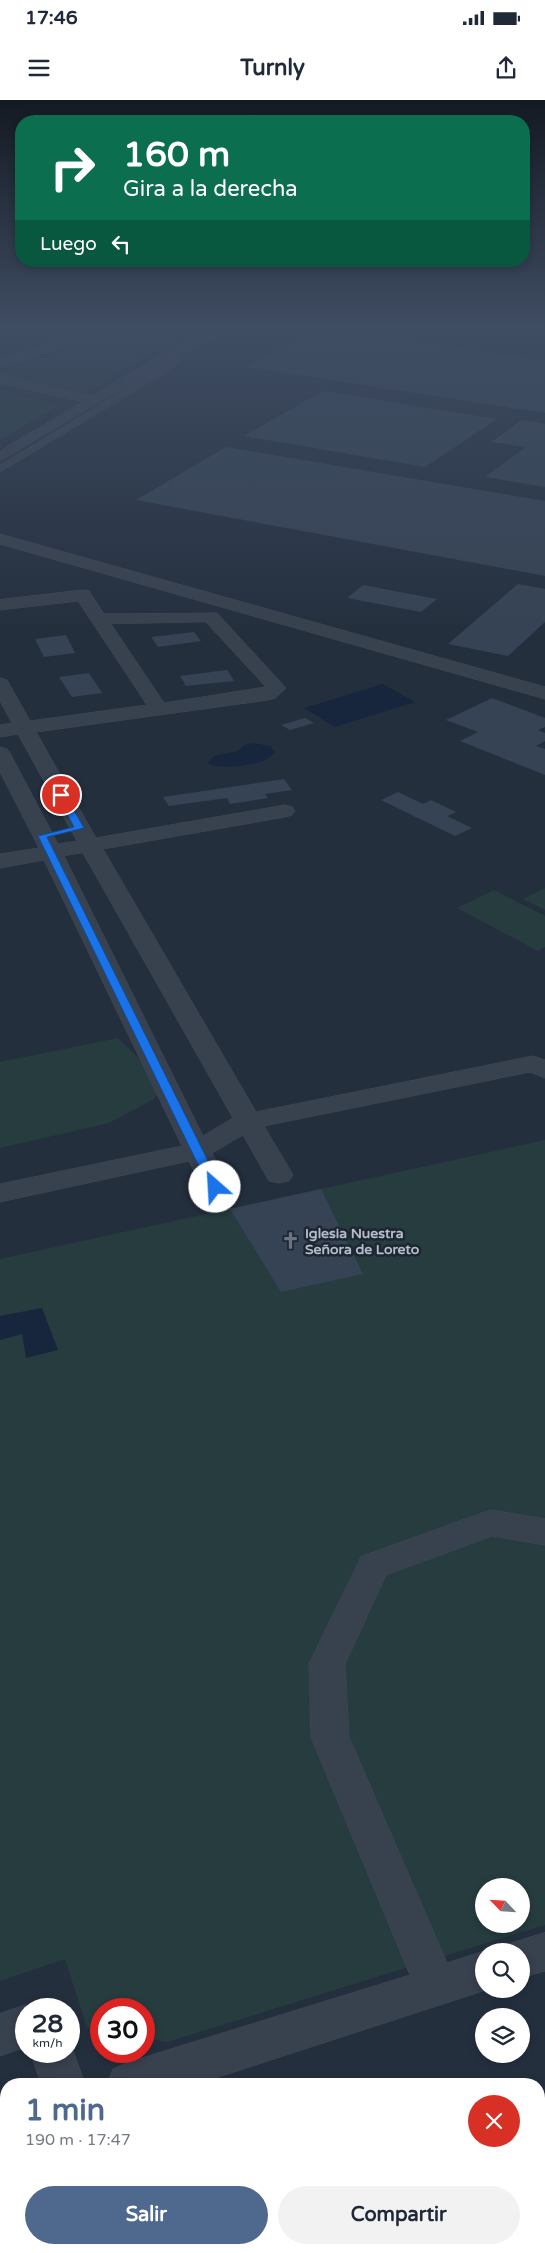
<!DOCTYPE html>
<html lang="es">
<head>
<meta charset="utf-8">
<style>
	:root { --surface:#fff; --page:#f2f2f3; --text:#1f2937; --muted:#747a83; --accent:#4f688e }
	body { margin:0; font-family:"Varela Round",sans-serif; background:var(--page); color:var(--text); height:100vh; display:flex; flex-direction:column; font-size:19px; white-space:nowrap }
	* { box-sizing:border-box; margin:0 }
	p { font-size:16px; color:var(--muted) }
	.icon { flex:none; width:28px; height:28px; fill:none; stroke:currentColor; stroke-width:2; stroke-linecap:round; stroke-linejoin:round }
	.map { position:relative; flex:1; overflow:hidden }
	.panel { position:absolute; left:0px; top:1978px; width:545px; height:176px; display:flex; flex-direction:column; background:var(--surface); border-radius:20px 20px 0 0; box-shadow:0 2px 8px #0003 }
	.panel>* { flex:none }
	.top-card { position:absolute; left:15px; top:15px; width:515px; height:152px; border-radius:20px; box-shadow:0 2px 8px #0003; background:#0b6e4f; color:#fff; overflow:hidden }
	.needle { width:32px; rotate:295deg }
	.tools { position:absolute; left:475px; top:1778px; display:grid; gap:10px }
	.tools a { display:grid; place-items:center; width:55px; height:55px; border-radius:50%; background:var(--surface); box-shadow:0 2px 8px #0003; font-size:25px }
	.speed { position:absolute; left:15px; top:1898px; display:flex; gap:10px; font-size:25px; font-weight:700; text-align:center }
	.speed>* { display:grid; place-content:center; width:65px; height:65px; border-radius:50%; background:var(--surface); box-shadow:0 2px 8px #0003; line-height:1 }
	.speed small { font-size:12px; font-weight:400 }
	.speed .limit { border:8px solid #d22; background:#fff; color:#111 }
	.pin { position:absolute; display:grid; place-items:center; width:42px; height:42px; color:#fff; margin:-21px; border:2px solid #fff; border-radius:50%; box-shadow:0 1px 5px #0007 }
	.me { position:absolute; width:55px; margin:-28px; rotate:334deg; stroke-linejoin:round; filter:drop-shadow(0 0 4px #0008) }
	.turn { display:flex; align-items:center; gap:18px; height:105px; padding:0 25px; font-size:22px }
	.turn .icon { width:65px; height:65px; stroke-width:2.5 }
	.turn b { display:block; font-size:35px; line-height:42px }
	.then { display:flex; align-items:center; height:48px; padding:0 25px; background:#0003; gap:10px; font-size:19px }
	.round { display:grid; place-items:center; flex:none; width:52px; height:52px; border-radius:26px; background:var(--page) }
	.headline { display:flex; align-items:center; justify-content:space-between; height:85px; padding:0 25px }
	h1 { font-size:30px; font-weight:700; line-height:38px; color:var(--accent) }
	.action { display:flex; gap:10px; margin-top:auto; padding:10px 25px }
	.action a { flex:1; height:58px; border-radius:30px; background:var(--accent); color:#fff; font-size:20px; font-weight:700; line-height:58px; text-align:center }
	.action a+a { background:var(--page); color:var(--text) }
	.status { display:flex; justify-content:space-between; align-items:center; height:35px; padding:0 25px; background:var(--surface); direction:ltr }
	.status svg { height:14px; fill:currentColor }
	header { display:flex; justify-content:space-between; align-items:center; height:65px; padding:0 25px; background:var(--surface); font-size:22px; font-weight:700 }
	.map>svg:first-child { display:block }
</style>
</head>
<body>
<div class="status"><b>17:46</b><svg viewBox="0 0 49 12"><path d="M0 12V9h3v3zM5 12V6h3v6zM10 12V3h3v9zM15 12V0h3v12zM26 1h20v11H26zM47 4h2v5h-2z"/></svg></div>
<header><svg class="icon" aria-label="menu" viewBox="0 0 24 24"><path d="M4 6h16M4 12h16M4 18h16"/></svg>Turnly<svg class="icon" aria-label="share" viewBox="0 0 24 24"><path d="M12 15V3M7 8l5-5 5 5M5 13v7h14v-7"/></svg></header>
<div class="map">
<svg width="545" height="2153" viewBox="0 0 545 2153">
	<rect width="100%" height="100%" fill="#242f3e"/>
	<path fill="#263c3f" fill-rule="evenodd" d="M127 228H202L152 253 86 293 0 275V272Z
		M0 291 59 305 0 340Z
		M545 788V810L523 799Z
		M494 790 545 816V847L538 851 457 808Z
		M118 938 164 984 154 999 109 1023 0 1048V962Z
		M545 1040V1825L167 1942 144 1938V1909H101V1931L87 1928 65 1859 0 1881V1159ZM484 1786H521V1824H484Z"/>
	<path fill="#17263c" d="M383 584 415 602 335 627 304 608Z
		M253 643 271 646 275 652C268 666 219 671 207 663L214 656 237 651 244 645Z
		M42 1208 58 1250 26 1258 22 1234 0 1240V1216Z"/>
	<path fill="#364354" d="M319 228 545 260V313L247 267Z
		M323 291 497 319 425 367 244 336Z
		M522 320 545 324V387L485 377 526 347 491 342Z
		M226 347 545 401V476L136 400Z
		M518 484 545 489V522L508 556 448 544Z
		M363 485 437 499 421 512 347 498Z
		M194 532 201 541 158 547 151 537Z
		M66 535 75 553 44 557 35 539Z
		M227 570 234 581 186 586 180 576Z
		M89 573 102 593 72 597 59 577Z
		M492 598 545 618V627L538 630 545 633V641L536 646 545 649V675L460 641 478 632 446 620Z
		M305 618 314 623 290 630 281 625Z
		M284 679 292 690 265 694 268 698 230 704 227 698 169 706 163 697Z
		M398 692 423 704 431 700 456 712 447 716 472 728 455 736 381 700Z
		M321 1089 363 1174 281 1192 230 1109Z
		M1 2033 6 2056V2148H29L30 2153H0Z"/>
	<g fill="none" stroke-linecap="round" stroke-linejoin="round">
		<defs>
			<path id="service" d="M168 253H174L182 259 173 268 0 372V365L167 264 173 259 168 257Z"/>
			<path id="pedestrian" d="M0 275 100 298 102 301 95 305 0 283Z"/>
			<path id="minor" d="M95 228H114L112 231 0 268V260Z
				M218 228H234L167 262 0 361V351L159 256Z
				M0 434 545 587V599L0 444Z
				M83 490 89 491 104 514 217 513 286 588 275 598 268 600 36 632 96 738 285 705 292 707 295 711 292 715 285 717 103 749 256 1012 533 956 545 960V978L530 972 264 1026 293 1075 289 1081 279 1083 269 1081 243 1035 212 1053 229 1087 225 1093 215 1096 205 1093 189 1061 0 1102V1084L182 1046 44 760 0 768V754L39 748 0 672V647L7 649 10 653 58 744 77 741 18 634 0 637V625L12 623 0 601V578L7 580 30 621 147 605 78 501 0 510V500ZM206 522 266 587 164 603 111 524ZM83 753 233 1018 203 1036 64 756Z
				M491 1410 545 1419V1445L492 1436 386 1475 345 1564 349 1637 447 1863 484 1851V1889H489L197 1984H107L113 1969 129 1962 410 1875 311 1637 309 1564 361 1457Z
				M545 1833V1871L521 1878V1851H504L506 1845Z
				M26 1905 35 1909H26V1947L0 1956V1914Z
				M69 1939 85 1984H41L30 1951H69Z"/>
		</defs>
		<use href="#service" stroke="#414a57" stroke-width="1"/>
		<use href="#pedestrian" stroke="#414a57" stroke-width="1"/>
		<use href="#minor" stroke="#414a57" stroke-width="1"/>
		<use href="#service" fill="#38414e" fill-rule="evenodd"/>
		<use href="#pedestrian" fill="#38414e" fill-rule="evenodd"/>
		<use href="#minor" fill="#38414e" fill-rule="evenodd"/>
	</g>
	<linearGradient id="sky" x2="0" y2="1"><stop stop-color="#141a22"/><stop offset="0.43" stop-color="#3f4d63"/><stop offset="1" stop-color="#3f4d63" stop-opacity="0"/></linearGradient>
	<rect width="545" height="530" fill="url(#sky)"/>
	<path fill="#1a73e8" stroke="#114b97" d="M58 693H64L84 728 47 737 221 1087 219 1090 215 1091 209 1087 38 736 74 727 57 695Z"/>
	<defs>
		<symbol id="church-bare" viewBox="-9 -9 18 18"><path d="M-1.2-6h2.4v3.5h3.3v2.4h-3.3V6h-2.4V-.1h-3.3v-2.4h3.3Z" fill="#6b7280" stroke="#1d2633" stroke-width="2.5" paint-order="stroke"/></symbol>
	</defs>
	<g fill-rule="evenodd">
		<use href="#church-bare" x="278" y="1128" width="25" height="25"/>
	</g>
	<g text-anchor="middle" dominant-baseline="central" stroke-width="5" stroke-linejoin="round" paint-order="stroke">
		<g font-size="14" font-weight="bold" fill="#b4bcc9" stroke="#1d2633" text-anchor="start">
			<text x="305" y="1133">Iglesia Nuestra<tspan x="305" dy="16">Señora de Loreto</tspan></text>
		</g>
	</g>
</svg>
<div class="tools">
<a><svg class="needle" viewBox="-14 -14 28 28"><path d="M0-13l5 13h-10z" fill="#e53935"/><path d="M0 13l5-13h-10z" fill="#747a83"/></svg></a>
<a><svg class="icon" aria-label="search" viewBox="0 0 24 24"><circle cx="10" cy="10" r="6"/><path d="M15 15l6 6"/></svg></a>
<a><svg class="icon" aria-label="layers" viewBox="0 0 24 24"><path d="M12 4l9 5-9 5-9-5zM3 14l9 5 9-5"/></svg></a>
</div>
<div class="speed"><div>28<small>km/h</small></div><div class="limit">30</div></div>
<div class="pin" style="left:61px;top:695px;background:#d93025"><svg class="icon" aria-label="arrive" viewBox="0 0 24 24"><path d="M6 21V4h12l-3 4 3 4H6"/></svg></div>
<svg class="me" style="left:215px;top:1087px" viewBox="-20 -20 40 40"><circle r="19" fill="#fff"/><path d="M0-13L10 11 0 6-10 11z" fill="#1a73e8"/></svg>
<div class="top-card">
<div class="turn"><svg class="icon" aria-label="right" viewBox="0 0 24 24"><path d="M7 20v-9h11M14 6l5 5-5 5"/></svg><div><b>160 m</b>Gira a la derecha</div></div>
<div class="then">Luego<svg class="icon" aria-label="left" viewBox="0 0 24 24"><path d="M17 20v-9H6M10 6l-5 5 5 5"/></svg></div>
</div>
<section class="panel">
<div class="headline"><div><h1>1 min</h1><p>190 m · 17:47</p></div><a class="round" style="background:#d93025;color:#fff"><svg class="icon" aria-label="close" viewBox="0 0 24 24"><path d="M6 6l12 12M18 6L6 18"/></svg></a></div>
<div class="action"><a>Salir</a><a>Compartir</a></div>
</section>
</div>
</body>
</html>
